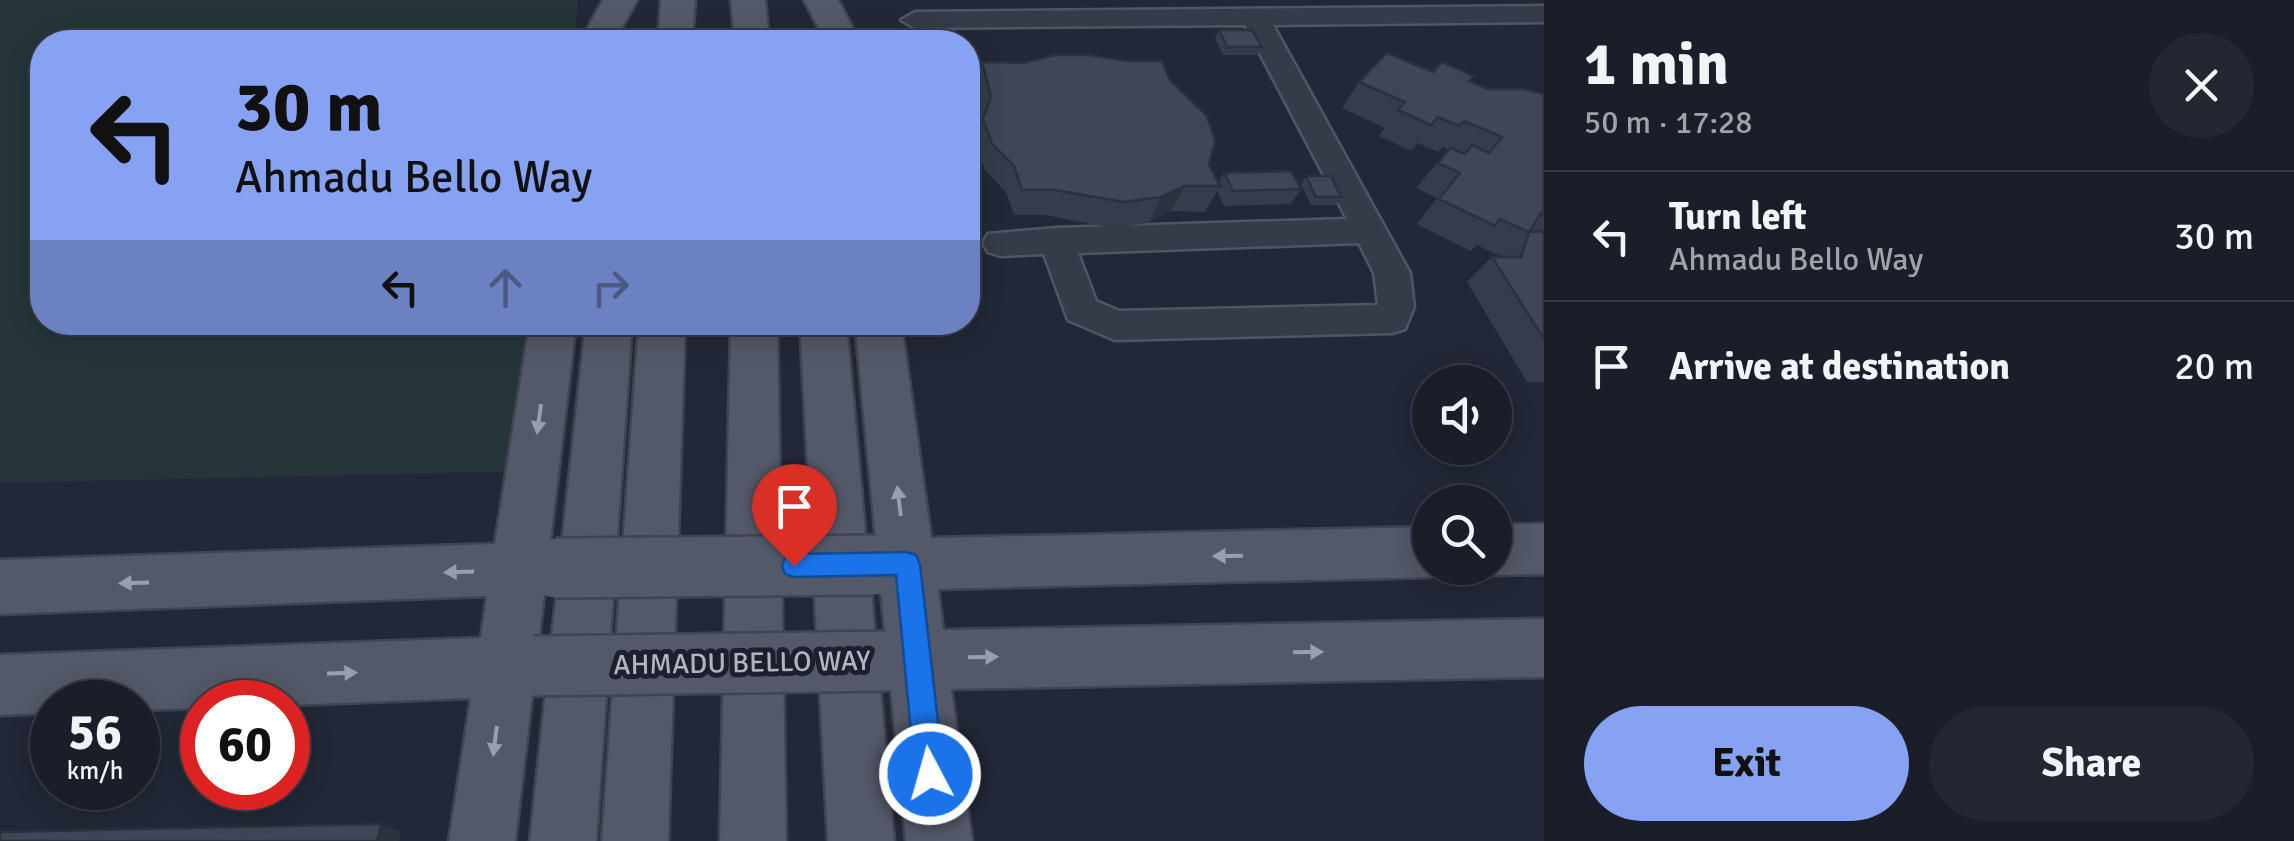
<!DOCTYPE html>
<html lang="en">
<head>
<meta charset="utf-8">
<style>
	:root { --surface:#1a1e29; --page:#232731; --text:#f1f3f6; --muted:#9fa2a8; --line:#383c46; --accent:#87a2f2 }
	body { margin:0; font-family:Signika,sans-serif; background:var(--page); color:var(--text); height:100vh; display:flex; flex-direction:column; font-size:38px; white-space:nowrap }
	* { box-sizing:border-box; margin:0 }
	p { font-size:32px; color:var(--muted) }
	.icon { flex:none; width:55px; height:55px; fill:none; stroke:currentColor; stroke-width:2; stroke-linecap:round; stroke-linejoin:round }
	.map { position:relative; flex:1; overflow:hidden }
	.panel { display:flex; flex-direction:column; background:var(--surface); width:750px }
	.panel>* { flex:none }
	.top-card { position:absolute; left:30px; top:30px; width:950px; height:305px; border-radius:40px; box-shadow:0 5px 25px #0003,0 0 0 2px var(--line); background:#87a2f2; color:#111; overflow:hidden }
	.tools { position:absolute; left:1412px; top:365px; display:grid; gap:20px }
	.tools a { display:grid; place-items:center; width:100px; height:100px; border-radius:50%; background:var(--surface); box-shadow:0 5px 25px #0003,0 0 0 2px var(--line); font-size:50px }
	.speed { position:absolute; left:30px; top:680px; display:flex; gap:20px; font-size:50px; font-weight:700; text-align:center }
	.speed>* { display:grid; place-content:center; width:130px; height:130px; border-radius:50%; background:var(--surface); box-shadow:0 5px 25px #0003,0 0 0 2px var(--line); line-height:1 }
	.speed small { font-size:25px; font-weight:400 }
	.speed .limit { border:15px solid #d22; background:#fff; color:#111 }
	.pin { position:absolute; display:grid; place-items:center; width:85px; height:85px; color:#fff; margin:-102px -42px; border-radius:50% 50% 50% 0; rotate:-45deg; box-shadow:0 0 10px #0007 }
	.pin .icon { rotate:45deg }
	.me { position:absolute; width:110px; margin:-55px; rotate:354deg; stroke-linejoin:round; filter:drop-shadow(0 0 8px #0008) }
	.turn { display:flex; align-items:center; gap:35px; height:210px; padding:0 40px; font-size:45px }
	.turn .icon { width:130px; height:130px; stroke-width:2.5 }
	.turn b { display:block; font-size:70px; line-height:85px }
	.lanes { display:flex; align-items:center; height:95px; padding:0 40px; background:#0003; justify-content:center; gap:50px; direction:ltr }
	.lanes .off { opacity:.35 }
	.round { display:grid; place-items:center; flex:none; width:105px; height:105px; border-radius:52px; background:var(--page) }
	.summary { display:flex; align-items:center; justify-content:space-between; height:170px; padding:0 40px }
	h1 { font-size:60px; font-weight:700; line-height:75px }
	.action { display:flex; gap:20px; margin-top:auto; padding:20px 40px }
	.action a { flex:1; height:115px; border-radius:60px; background:var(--accent); color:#111; font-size:40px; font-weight:700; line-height:115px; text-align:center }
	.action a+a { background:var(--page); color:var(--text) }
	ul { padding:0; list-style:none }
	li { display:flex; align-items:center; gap:30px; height:130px; padding:0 40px; border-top:2px solid var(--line) }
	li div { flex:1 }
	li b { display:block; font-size:38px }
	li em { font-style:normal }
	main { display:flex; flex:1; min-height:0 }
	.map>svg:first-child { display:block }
</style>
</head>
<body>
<main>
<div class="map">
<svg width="1544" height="841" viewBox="0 0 1544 841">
	<rect width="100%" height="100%" fill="#222837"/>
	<path fill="#253539" d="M0 0H578L574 42H42V322L547 323 532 471 0 483Z"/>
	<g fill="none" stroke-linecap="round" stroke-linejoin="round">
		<defs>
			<path id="minor" d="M1544 6V22L1273 25 1410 273 1414 307 1405 329 1392 333 1115 340 1068 320 1044 254 1000 256 988 252 983 243 988 234 1056 228 1347 219 1245 25 915 28 901 20 915 12ZM1359 243 1374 273 1378 305 1119 311 1096 301 1078 253Z"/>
			<path id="major" d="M603 0H637L614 42H580Z
				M661 0H695L692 42H658Z
				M731 0H765L769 42H735Z
				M804 0H838L860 42H826Z
				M530 322H576L550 542 562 544 586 322H632L596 841H530L546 691 532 696 515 841H449L471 698 288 705 202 702V708L138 710V702H52V713L0 715V655L481 638 487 596 0 614V560L495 544ZM544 594H557L551 643 539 638Z
				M639 322H685L668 841H602Z
				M731 322H777L786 841H720Z
				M800 322H846L866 542 876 539 855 322H901L931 538 1430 527V568H1451L1430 577 938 589 943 630 1544 619V677L951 689 972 841H906L891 690 880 688 894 841H828ZM871 590 881 591 885 632 875 636Z
				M1544 524V574L1495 575 1476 568H1495V525Z"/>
		</defs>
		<use href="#minor" stroke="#505563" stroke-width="5"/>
		<use href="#major" stroke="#3f4451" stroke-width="5"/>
		<use href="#minor" fill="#353b48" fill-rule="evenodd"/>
		<use href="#major" fill="#535968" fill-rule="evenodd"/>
		<defs>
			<path id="major-bridge" d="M556 568 874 565
				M534 666 886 661"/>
		</defs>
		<use href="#major-bridge" stroke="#3f4451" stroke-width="64" stroke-linecap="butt"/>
		<use href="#major-bridge" stroke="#535968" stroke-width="59"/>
	</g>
	<path fill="#353c4b" d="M1219 30 1262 47 1257 55H1223L1215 38Z
		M982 62 1209 165 1218 183 1224 173 1301 189 1291 204 1224 206 1217 191 1205 212 1171 211 1148 223 1111 228 1045 215H1014L1006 192 985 170 976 145 983 119 975 89Z
		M1433 72 1470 81 1489 89 1544 94V382H1527L1467 282 1492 257H1502L1477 245 1471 251 1417 224 1437 198 1416 188 1448 150 1443 147 1438 152 1418 143 1411 151 1379 136 1385 128 1342 108 1359 82Z
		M1306 176 1341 197 1336 205H1311L1301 184Z"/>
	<path fill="#2b313d" d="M1185 186 1171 211 1148 223 1161 197Z
		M381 824 401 832 399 841H377Z"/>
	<path fill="#3e4657" stroke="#2b313d" stroke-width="2.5" d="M1219 30H1252L1262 47H1227Z
		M1387 53 1433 72 1442 62 1474 76 1469 81 1489 89H1522L1544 94V215L1541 213 1529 232 1500 219 1495 226 1439 199 1460 173 1438 163 1450 148 1465 154 1472 145 1489 153 1502 137 1464 121 1459 126 1438 117 1431 125 1398 110 1405 102 1359 82Z
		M1055 55H1090L1126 61H1162L1170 80 1207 116 1215 141 1209 165 1220 186H1185L1161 197 1123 202 1055 190H1022L1014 166 992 144 983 119 991 97 982 62 1024 63Z
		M1291 171 1301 189 1233 191 1224 173Z
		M1306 176H1331L1341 197H1316Z
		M1544 231V339L1492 257H1521L1529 232Z
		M381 824 377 841H0V832Z"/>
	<defs><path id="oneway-solid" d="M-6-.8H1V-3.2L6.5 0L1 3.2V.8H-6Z" transform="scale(2.5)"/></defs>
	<g fill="#999ead">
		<use href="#oneway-solid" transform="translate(539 419) rotate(98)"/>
		<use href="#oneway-solid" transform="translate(899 501) rotate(-97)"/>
		<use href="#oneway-solid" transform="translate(1228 556) rotate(179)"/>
		<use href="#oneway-solid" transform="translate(459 572) rotate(178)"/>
		<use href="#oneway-solid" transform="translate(134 583) rotate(178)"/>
		<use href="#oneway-solid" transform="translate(1308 652) rotate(-1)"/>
		<use href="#oneway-solid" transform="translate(983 657) rotate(-1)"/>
		<use href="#oneway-solid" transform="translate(342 673) rotate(-2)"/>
		<use href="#oneway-solid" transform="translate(495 741) rotate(97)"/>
	</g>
	<path fill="#1a73e8" stroke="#114b97" stroke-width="2.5" d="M907 552 916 555 920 564 944 774 940 784 930 789 920 784 915 774 896 575 794 577 785 574 782 566 785 557 794 554Z"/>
	<g text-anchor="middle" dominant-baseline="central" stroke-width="10" stroke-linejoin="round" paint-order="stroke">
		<g font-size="28" fill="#b0b5c4" stroke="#1b202c">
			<text transform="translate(742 663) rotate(-1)">AHMADU BELLO WAY</text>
		</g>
	</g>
</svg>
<div class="tools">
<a><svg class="icon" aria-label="sound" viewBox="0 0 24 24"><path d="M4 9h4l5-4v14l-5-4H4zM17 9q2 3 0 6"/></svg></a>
<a><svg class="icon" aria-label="search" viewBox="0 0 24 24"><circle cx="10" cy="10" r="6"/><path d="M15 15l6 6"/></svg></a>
</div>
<div class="speed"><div>56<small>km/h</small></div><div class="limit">60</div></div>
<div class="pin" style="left:794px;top:566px;background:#d93025"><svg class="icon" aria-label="arrive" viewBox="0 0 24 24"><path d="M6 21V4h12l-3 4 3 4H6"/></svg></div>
<svg class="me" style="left:930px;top:774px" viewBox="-20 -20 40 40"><circle r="17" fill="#1a73e8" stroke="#fff" stroke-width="3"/><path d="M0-11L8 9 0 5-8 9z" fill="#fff"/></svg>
<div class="top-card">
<div class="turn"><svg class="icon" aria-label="left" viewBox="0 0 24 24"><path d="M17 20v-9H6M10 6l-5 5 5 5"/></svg><div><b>30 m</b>Ahmadu Bello Way</div></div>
<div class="lanes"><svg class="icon" aria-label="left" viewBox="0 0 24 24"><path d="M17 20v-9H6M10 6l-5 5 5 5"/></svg><svg class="icon off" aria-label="ahead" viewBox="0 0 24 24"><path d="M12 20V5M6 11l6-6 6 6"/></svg><svg class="icon off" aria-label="right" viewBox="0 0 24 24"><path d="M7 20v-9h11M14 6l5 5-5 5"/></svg></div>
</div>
</div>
<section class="panel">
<div class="summary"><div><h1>1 min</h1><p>50 m · 17:28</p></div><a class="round"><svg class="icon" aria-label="close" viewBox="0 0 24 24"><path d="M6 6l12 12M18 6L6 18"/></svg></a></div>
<ul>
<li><svg class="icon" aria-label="left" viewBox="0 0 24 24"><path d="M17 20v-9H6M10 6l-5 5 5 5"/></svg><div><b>Turn left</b><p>Ahmadu Bello Way</p></div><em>30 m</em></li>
<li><svg class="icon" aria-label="arrive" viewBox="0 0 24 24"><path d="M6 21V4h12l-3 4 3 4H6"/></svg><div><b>Arrive at destination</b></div><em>20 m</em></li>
</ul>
<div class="action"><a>Exit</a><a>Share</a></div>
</section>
</main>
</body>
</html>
